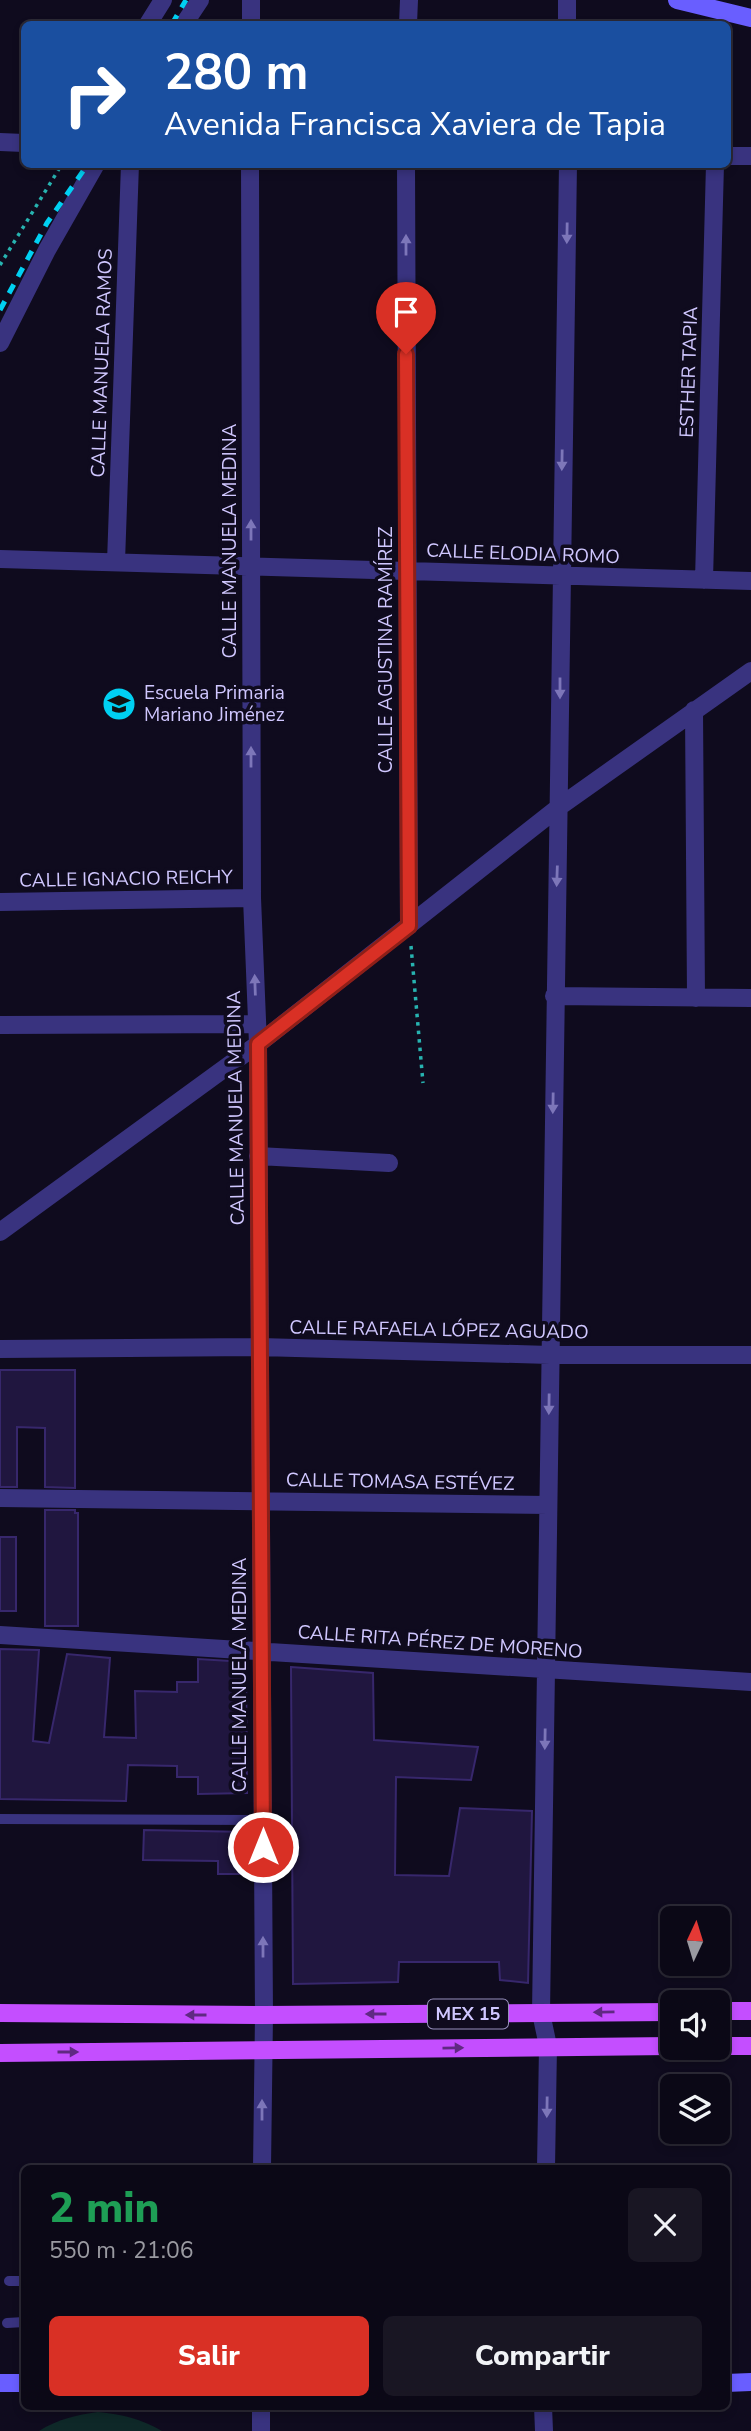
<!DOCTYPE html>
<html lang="es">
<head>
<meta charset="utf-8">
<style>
	:root { --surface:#0b0816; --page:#191623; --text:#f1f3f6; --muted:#9a9aa1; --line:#2b2935; --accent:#d93025 }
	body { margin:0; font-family:"Nunito Sans",sans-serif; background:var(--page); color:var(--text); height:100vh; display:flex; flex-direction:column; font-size:26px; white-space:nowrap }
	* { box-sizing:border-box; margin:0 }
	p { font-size:23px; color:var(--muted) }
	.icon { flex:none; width:38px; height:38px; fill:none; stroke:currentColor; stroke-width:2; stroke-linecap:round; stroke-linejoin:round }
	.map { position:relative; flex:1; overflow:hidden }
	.sheet { position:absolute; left:21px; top:2165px; width:709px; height:245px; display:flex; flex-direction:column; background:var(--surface); border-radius:10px; box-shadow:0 4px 10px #0003,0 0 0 2px var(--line) }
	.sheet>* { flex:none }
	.banner { position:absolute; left:21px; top:21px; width:710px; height:147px; border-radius:10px; box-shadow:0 4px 10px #0003,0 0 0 2px var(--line); background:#1a4fa0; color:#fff; overflow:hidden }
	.needle { width:46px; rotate:4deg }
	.controls { position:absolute; left:660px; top:1906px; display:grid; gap:14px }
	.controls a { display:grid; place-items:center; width:70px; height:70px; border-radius:10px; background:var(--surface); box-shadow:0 4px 10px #0003,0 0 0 2px var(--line); font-size:35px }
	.pin { position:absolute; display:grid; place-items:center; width:60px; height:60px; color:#fff; margin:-72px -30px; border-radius:50% 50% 50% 0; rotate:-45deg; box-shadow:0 0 7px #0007 }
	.pin .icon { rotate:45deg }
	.me { position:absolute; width:77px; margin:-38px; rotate:0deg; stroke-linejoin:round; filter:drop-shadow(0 0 5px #0008) }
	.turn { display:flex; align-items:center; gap:24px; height:147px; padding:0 28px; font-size:32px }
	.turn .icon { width:91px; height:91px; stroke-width:2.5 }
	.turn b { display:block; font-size:49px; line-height:60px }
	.round { display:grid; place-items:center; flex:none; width:74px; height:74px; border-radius:10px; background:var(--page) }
	.headline { display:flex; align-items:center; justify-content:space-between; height:119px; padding:0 28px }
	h1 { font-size:42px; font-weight:800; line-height:52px; color:#1e9e55 }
	.action { display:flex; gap:14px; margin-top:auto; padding:14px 28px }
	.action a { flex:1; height:80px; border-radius:10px; background:var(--accent); color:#fff; font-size:28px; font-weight:800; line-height:80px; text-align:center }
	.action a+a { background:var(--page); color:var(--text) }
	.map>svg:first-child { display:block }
</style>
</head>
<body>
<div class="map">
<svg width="751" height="2431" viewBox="0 0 751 2431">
	<rect width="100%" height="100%" fill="#0f0b1e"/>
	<path fill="#0e2828" d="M98 2412C122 2414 141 2419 162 2431H39C58 2419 76 2415 98 2412Z"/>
	<path fill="#20163f" stroke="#37276c" stroke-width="2" d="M0 1370H75V1488L45 1487V1428L17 1427V1487H0Z
		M45 1510H75V1513H78V1626H45Z
		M0 1537H16V1611H0Z
		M0 1649 39 1650 33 1741 49 1743 67 1654 110 1658 104 1737 136 1738 135 1691 177 1692V1682H198V1659L246 1662 247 1793 198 1794V1777H177V1766L128 1765 126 1801 0 1799Z
		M291 1667 373 1673 374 1740 478 1747 471 1780 396 1777 395 1875 449 1876 460 1808 532 1811 528 1983 500 1980 499 1962H399L398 1982 293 1984Z
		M144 1830 249 1832 248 1874H218V1861L143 1860Z"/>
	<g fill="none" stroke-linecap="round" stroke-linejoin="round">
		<path stroke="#27b3b0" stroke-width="3.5" stroke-dasharray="3.5 5" stroke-linecap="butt" d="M0 265 62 164
			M411 946 423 1083"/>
		<path stroke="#39337f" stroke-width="10" d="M0 1819 262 1820
			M9 2281H24
			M7 2323 24 2322"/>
		<path stroke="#39337f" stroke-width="18" d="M567 0V24
			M148 24 163 0
			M184 24 200 0
			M251 24V0
			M408 24 409 0
			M0 142 24 143
			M728 156H751
			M250 164 252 898 258 1044 264 2015 262 2168
			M406 164 409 926
			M0 343 47 250 96 164
			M0 559 751 581
			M116 562 130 164
			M704 580 715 164
			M694 710 696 998
			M0 902 252 898
			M554 996 751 998
			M0 1025 257 1024
			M258 1156 389 1163
			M0 1232 258 1044 559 807 751 671
			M0 1349 260 1347 550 1355H751
			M0 1498 548 1505
			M0 1635 751 1682
			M546 2168 548 2046 541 2013C550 1397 556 781 568 164
			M543 2406 544 2431
			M261 2431V2406"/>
		<path stroke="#695eff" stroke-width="18" d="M677 0 751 18
			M0 2383H24
			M726 2383 751 2382"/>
		<path stroke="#c44eff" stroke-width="18" d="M718 2011H751
			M0 2013 264 2015 672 2012
			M718 2046H751
			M0 2053 672 2046"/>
		<path stroke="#00d0f2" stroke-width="5" stroke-dasharray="10 9" stroke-linecap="butt" d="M172 24 186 0
			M0 310 47 223 88 164"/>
	</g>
	<defs><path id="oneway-solid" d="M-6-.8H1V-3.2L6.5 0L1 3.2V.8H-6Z" transform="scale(1.75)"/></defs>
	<g fill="#7d76b9">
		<use href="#oneway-solid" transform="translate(567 233) rotate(91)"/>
		<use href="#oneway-solid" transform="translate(406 245) rotate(-90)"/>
		<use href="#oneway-solid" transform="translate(562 460) rotate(91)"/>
		<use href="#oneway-solid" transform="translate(251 530) rotate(-90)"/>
		<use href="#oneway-solid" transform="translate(560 688) rotate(90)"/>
		<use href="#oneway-solid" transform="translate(251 757) rotate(-90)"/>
		<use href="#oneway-solid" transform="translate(557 876) rotate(92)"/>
		<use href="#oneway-solid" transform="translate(255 985) rotate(-92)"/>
		<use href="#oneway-solid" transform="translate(553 1103) rotate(91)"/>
		<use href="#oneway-solid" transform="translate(549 1404) rotate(91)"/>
		<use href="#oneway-solid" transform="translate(545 1739) rotate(91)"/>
		<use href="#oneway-solid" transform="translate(263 1947) rotate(-90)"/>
		<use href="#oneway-solid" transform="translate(547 2107) rotate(91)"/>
		<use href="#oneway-solid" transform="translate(262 2110) rotate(-90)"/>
	</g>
	<g fill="#602983">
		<use href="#oneway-solid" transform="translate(604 2012) rotate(179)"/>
		<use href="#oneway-solid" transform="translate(376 2014) rotate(180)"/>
		<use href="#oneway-solid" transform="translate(196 2015) rotate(-180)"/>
		<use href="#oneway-solid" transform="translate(453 2048) rotate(-1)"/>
		<use href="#oneway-solid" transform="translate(68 2052)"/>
	</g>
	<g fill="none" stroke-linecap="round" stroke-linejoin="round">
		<defs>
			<path id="route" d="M263 1847 258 1044 409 926 406 354"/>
		</defs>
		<use href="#route" stroke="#8d1f18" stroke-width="18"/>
		<use href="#route" stroke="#d93025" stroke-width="12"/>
	</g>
	<defs>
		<symbol id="school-disc" viewBox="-11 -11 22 22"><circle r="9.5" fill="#00d0f2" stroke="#0f0b1e"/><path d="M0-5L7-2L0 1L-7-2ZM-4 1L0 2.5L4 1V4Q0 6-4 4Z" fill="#111"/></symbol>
	</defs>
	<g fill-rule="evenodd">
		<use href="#school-disc" x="100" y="685" width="38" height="38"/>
	</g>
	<g text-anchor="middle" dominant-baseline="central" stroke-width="7" stroke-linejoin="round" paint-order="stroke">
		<rect fill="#0f0b1e" stroke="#968fbc" stroke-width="2" x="428" y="1999.5" width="80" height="29" rx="5"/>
		<g font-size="18" font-weight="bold" fill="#d0c7ff">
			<text x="468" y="2014">MEX 15</text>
		</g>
		<g font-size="19" fill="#d0c7ff" stroke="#0f0b1e">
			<text transform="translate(102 363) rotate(-88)">CALLE MANUELA RAMOS</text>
			<text transform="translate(689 372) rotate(-88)">ESTHER TAPIA</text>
			<text transform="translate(230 541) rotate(-90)">CALLE MANUELA MEDINA</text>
			<text transform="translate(523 554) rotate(2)">CALLE ELODIA ROMO</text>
			<text transform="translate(386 650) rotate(-90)">CALLE AGUSTINA RAMÍREZ</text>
			<text transform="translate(126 879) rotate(-1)">CALLE IGNACIO REICHY</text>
			<text transform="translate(236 1108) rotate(-91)">CALLE MANUELA MEDINA</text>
			<text transform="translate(439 1330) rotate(1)">CALLE RAFAELA LÓPEZ AGUADO</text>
			<text transform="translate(400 1482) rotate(1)">CALLE TOMASA ESTÉVEZ</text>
			<text transform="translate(440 1642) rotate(4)">CALLE RITA PÉREZ DE MORENO</text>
			<text transform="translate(240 1675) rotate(-90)">CALLE MANUELA MEDINA</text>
		</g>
		<g font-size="19" fill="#d0c7ff" stroke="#0f0b1e" text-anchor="start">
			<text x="144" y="693">Escuela Primaria<tspan x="144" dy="22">Mariano Jiménez</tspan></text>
		</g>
	</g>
</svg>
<div class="controls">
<a><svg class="needle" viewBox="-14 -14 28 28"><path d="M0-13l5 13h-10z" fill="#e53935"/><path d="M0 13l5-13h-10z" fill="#9a9aa1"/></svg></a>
<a><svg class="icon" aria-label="sound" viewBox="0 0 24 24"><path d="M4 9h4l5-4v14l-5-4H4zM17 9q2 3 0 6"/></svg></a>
<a><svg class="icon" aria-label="layers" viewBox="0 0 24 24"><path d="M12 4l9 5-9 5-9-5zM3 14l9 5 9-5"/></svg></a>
</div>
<div class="pin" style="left:406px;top:354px;background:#d93025"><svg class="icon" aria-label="arrive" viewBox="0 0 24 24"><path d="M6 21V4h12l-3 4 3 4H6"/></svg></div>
<svg class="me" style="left:263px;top:1847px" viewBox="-20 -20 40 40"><circle r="17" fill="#d93025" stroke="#fff" stroke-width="3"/><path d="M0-11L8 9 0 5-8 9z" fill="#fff"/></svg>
<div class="banner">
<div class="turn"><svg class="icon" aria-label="right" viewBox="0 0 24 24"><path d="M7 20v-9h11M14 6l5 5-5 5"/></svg><div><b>280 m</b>Avenida Francisca Xaviera de Tapia</div></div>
</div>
<section class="sheet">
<div class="headline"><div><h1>2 min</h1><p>550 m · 21:06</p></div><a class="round"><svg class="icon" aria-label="close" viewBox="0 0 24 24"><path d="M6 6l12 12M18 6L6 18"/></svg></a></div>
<div class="action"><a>Salir</a><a>Compartir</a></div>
</section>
</div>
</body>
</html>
